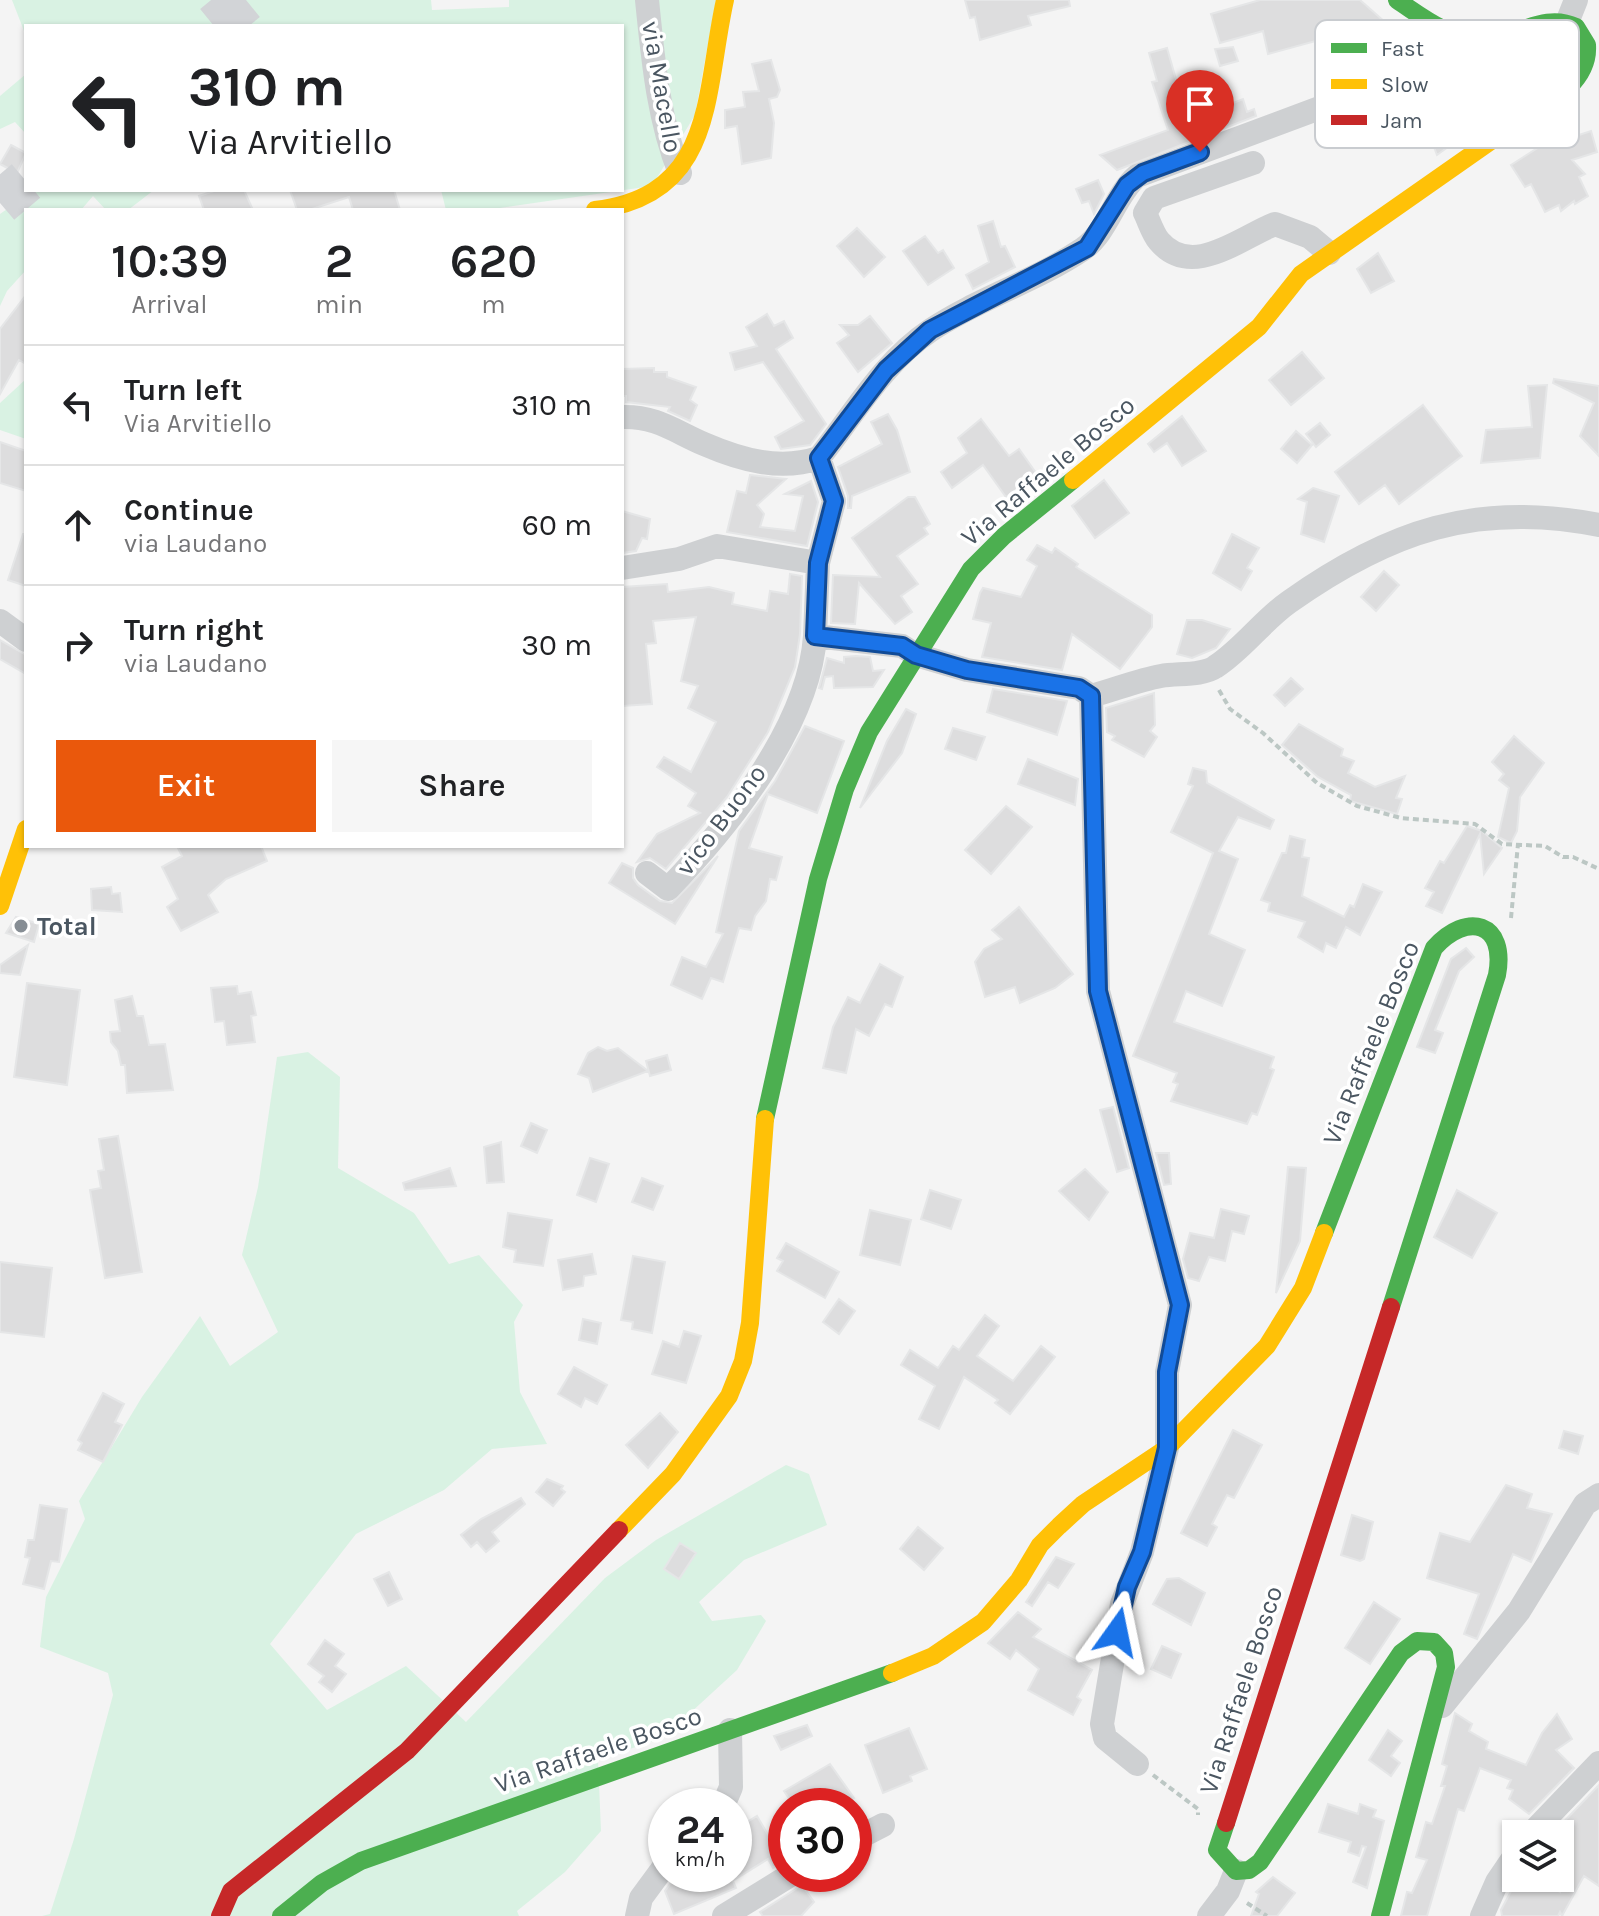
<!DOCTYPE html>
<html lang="en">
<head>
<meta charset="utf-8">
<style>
	:root { --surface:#fff; --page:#f6f6f6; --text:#202124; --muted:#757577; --line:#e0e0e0; --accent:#ea580c }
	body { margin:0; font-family:Karla,sans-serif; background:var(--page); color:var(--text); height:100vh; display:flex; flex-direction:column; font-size:30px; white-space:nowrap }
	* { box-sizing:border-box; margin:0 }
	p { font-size:26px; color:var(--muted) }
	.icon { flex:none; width:44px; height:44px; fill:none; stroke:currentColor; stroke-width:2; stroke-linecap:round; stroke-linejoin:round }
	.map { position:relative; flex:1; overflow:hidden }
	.details { position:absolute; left:24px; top:208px; width:600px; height:640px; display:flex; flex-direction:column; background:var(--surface); border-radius:0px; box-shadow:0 2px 6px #0004 }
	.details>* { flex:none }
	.guide { position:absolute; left:24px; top:24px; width:600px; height:168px; border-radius:0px; box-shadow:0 2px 6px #0004; background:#fff; color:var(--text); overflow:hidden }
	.fabs { position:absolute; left:1502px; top:1820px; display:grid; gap:16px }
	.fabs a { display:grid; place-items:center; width:72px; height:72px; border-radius:0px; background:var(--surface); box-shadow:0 2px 6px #0004; font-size:40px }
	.speed { position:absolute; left:648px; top:1788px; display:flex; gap:16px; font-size:40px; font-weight:700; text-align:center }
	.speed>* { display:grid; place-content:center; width:104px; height:104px; border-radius:50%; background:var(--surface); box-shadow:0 2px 6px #0004; line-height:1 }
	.speed small { font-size:20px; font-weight:400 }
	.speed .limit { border:12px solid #d22; background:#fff; color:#111 }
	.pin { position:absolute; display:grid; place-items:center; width:68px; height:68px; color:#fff; margin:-82px -34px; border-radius:50% 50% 50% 0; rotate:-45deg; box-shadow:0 0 8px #0007 }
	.pin .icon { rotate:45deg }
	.me { position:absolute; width:88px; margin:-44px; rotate:12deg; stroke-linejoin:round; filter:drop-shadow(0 0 6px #0008) }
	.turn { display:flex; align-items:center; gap:28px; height:168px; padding:0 32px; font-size:36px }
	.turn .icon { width:104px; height:104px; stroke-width:2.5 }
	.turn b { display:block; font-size:56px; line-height:68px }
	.eta { display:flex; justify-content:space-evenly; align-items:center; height:136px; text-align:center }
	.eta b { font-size:48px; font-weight:600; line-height:56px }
	.primary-button { display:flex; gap:16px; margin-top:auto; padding:16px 32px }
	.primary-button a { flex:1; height:92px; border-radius:0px; background:var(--accent); color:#fff; font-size:32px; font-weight:600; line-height:92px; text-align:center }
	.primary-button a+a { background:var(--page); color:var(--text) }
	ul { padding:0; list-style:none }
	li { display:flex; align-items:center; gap:24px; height:120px; padding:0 32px; border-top:2px solid var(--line) }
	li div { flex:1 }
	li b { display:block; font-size:30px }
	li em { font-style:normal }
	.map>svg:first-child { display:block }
</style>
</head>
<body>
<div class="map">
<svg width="1599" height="1916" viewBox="0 0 1599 1916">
	<rect width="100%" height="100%" fill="#f4f4f4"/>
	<path fill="#d9f2e3" d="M12 0H431L432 10 509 7V0H716L695 115 652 186 486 210H446L441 190H622V26H26V36Z
		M26 74V134L15 122 0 129V96Z
		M34 190H154L128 210H106L93 196 81 210H26V270L7 291 0 306V214Z
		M26 379V439L0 430V403Z
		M308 1052 340 1077 338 1168 414 1213 449 1264 479 1255 523 1305 514 1322 520 1392 547 1444 492 1449 444 1490 356 1534 270 1644 327 1710 406 1666 466 1722 605 1578 656 1540 786 1465 809 1474 827 1525 744 1560 699 1602 712 1621 761 1615 766 1621 737 1670 688 1715 685 1730 598 1760 601 1831 565 1872 517 1911 519 1916H42L50 1914 74 1839 113 1695 108 1673 40 1647 46 1597 85 1519 79 1501 142 1397 200 1316 230 1366 278 1332 242 1255 258 1187 277 1057Z"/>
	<path fill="#ddddde" stroke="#e5e6e7" stroke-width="2" d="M965 0H1069L1070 6 1028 16 1031 25 980 40 975 17 970 18Z
		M1260 0H1360L1385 22 1268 54 1263 31 1220 43 1211 14Z
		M1233 47 1238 61 1220 66 1215 49Z
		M1167 48 1188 121 1243 99 1247 112 1254 109 1256 116 1117 170 1100 155 1168 130 1152 82 1157 81 1149 53Z
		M771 60 780 90 777 97 769 99 774 123 771 158 742 164 737 126 725 128V110L745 107 743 92 759 91 752 64Z
		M1442 97 1459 139 1437 155 1421 113 1429 109 1427 105Z
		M1567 120 1573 137 1591 131 1597 152 1572 160 1585 174 1579 177 1588 196 1575 204 1574 201 1561 211 1559 205 1545 212 1531 184 1525 187 1511 165 1539 147 1536 135Z
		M11 145 26 153 17 173 0 164Z
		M1098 180 1104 194 1094 214 1089 201 1082 203 1076 189Z
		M217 190H244L253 210H204L199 196Z
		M290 190H394L400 210H353L349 197 309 210H297Z
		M993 221 1001 247 1005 246 1015 267 973 289 966 275 989 262 978 226Z
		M857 228 885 257 864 277 837 246Z
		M925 236 938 253 943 250 954 268 928 285 903 251Z
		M1378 253 1394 281 1371 293 1357 269Z
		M26 295V364L19 360 0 394V329Z
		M767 314 774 326 784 321 793 338 776 349 826 424 810 445 781 449 775 437 804 421 763 362 735 370 730 353 757 346 746 327Z
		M870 316 892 343 858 372 837 343 849 335 840 325H858Z
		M1302 352 1324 378 1291 405 1269 380Z
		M654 368V372H667V377L696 387 690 400 697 405 690 421 668 411 670 407 626 402V396H622V369Z
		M1554 379 1599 386V456L1580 436 1594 403 1553 383Z
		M1547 385 1540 458 1481 463 1486 430 1532 427 1528 386Z
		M1423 405 1462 456 1399 504 1385 485 1359 504 1335 472Z
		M888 414 897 430 910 472 852 496 851 508H848V496L838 467 882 444 871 422Z
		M1182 416 1206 451 1182 466 1167 443 1154 452 1148 444Z
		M981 419 1009 456 1019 449 1041 480 1027 490 1023 485 1006 497 983 465 952 488 941 472 967 453 958 438Z
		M1320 423 1330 435 1316 447 1306 434Z
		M1296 431 1312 445 1297 463 1281 449Z
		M0 442 26 451V491L0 483Z
		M750 475 786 479 757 505 764 514 760 527 795 531 803 496 785 494 811 481 818 502 807 546 727 532 737 491 746 493Z
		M1104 480 1129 513 1095 538 1072 506Z
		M1313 488 1339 496 1324 542 1301 534 1307 502 1298 499Z
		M908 497H915L930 524 924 528 928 534 897 556 918 584 901 596 912 612 895 624 859 583 855 624 831 623 833 575 880 577 852 538Z
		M622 511 650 519 647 539 642 538 636 551 622 553Z
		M23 534H26V586L8 580Z
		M1232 534 1259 548 1247 568 1252 571 1241 590 1213 573Z
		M1037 545 1052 553 1055 548 1078 564 1076 567 1152 615V627L1120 669 1072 634 1062 670 982 657 991 623 973 619 980 593 983 588 1021 597 1037 566 1027 560Z
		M1384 571 1399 585 1376 611 1361 597Z
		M790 574 802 576 800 634 795 667 768 732 727 797 666 869 650 858 637 862 657 834 700 813 688 806 696 793 657 767 664 757 691 772 716 722 688 708 698 686 681 681 696 617 653 621 656 643 646 644 652 704 622 706V587L667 584 668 592 709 587 734 593 732 604 767 611 770 591 788 594Z
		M1187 620H1202L1230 629 1216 648 1192 658 1177 654Z
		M0 640 26 655V674L0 659Z
		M856 656 870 657 873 671 884 670 873 687 834 688 833 676 825 677 822 689 819 688 827 658 844 663V657Z
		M1291 678 1303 689 1285 706 1274 695Z
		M993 689 1067 701 1057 735 987 712Z
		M1154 693 1155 725 1150 731 1157 737 1144 757 1112 740 1115 736 1107 732 1106 708Z
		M906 709 916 714 902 753 860 808 887 741Z
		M1299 724 1343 749 1341 756 1354 761 1348 773 1375 787 1405 776 1396 798 1402 799 1397 814 1350 801 1351 795 1318 777 1282 745Z
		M805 726 844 741 817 813 768 794 749 848 782 857 776 880 770 879 766 901 755 916 751 930 739 928 723 982 711 978 702 999 671 985 682 957 706 967 723 934 716 932 739 831 775 781Z
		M953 728 985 737 976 760 945 749Z
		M1514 736 1544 763 1520 797 1517 831 1511 843 1498 837 1509 788 1499 780 1504 774 1492 762Z
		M1028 759 1078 779 1075 805 1018 784Z
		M1193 768 1206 771 1207 783 1274 820 1270 829 1238 817 1219 851 1238 859 1209 934 1245 950 1222 1006 1186 991 1174 1022 1274 1057 1270 1068 1274 1070 1268 1086 1257 1115 1252 1113 1247 1124 1171 1101 1178 1084 1173 1082 1177 1073 1133 1056 1213 853 1171 832 1193 786 1188 784Z
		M1006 806 1032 827 991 874 965 850Z
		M1467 826 1482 831 1502 848 1484 874 1480 834 1442 913 1426 906 1434 892 1425 888 1440 861 1444 863Z
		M1290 836 1305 840 1302 857 1309 858 1302 896 1344 917 1350 905 1354 907 1363 884 1382 892 1360 935 1346 927 1336 948 1326 943 1323 952 1298 937 1305 922 1268 911 1270 903 1261 900 1282 853H1286Z
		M177 846H261L267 861 226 879 208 895 218 912 181 931 167 907 178 899 162 867 182 856Z
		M718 856 675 924 609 883 622 863 633 868V878L638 885 660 901 672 903Z
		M111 887 112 894 120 893 122 912 92 910 91 889Z
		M1019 907 1073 974 1055 988 1020 1003 1015 987 985 997 975 962 984 949 1002 939 992 930Z
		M16 917 39 924 34 942 6 933Z
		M28 945 20 975 0 973V965Z
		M1466 948 1474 957 1459 971 1435 1030 1443 1033 1435 1053 1417 1047 1451 959Z
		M880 964 903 977 892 1007 885 1004 869 1036 856 1029 846 1073 823 1068 833 1027 848 997 860 1003Z
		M27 983 80 990 67 1085 14 1077Z
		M237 986 238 994 251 992 256 1015 251 1016 255 1042 227 1045 224 1021 215 1022 211 988Z
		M132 996 137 1016H143L149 1045 165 1044 173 1090 127 1093 125 1065H121L118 1051 111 1042 110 1032 120 1031 115 1000Z
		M598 1047 607 1051 618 1048 648 1071 593 1092 589 1078 578 1074 588 1053Z
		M667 1055 671 1070 650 1076 646 1061Z
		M1113 1107 1129 1168 1117 1172 1100 1110Z
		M531 1123 547 1130 537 1153 521 1146Z
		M118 1136 142 1272 105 1278 90 1190 101 1188 98 1171 104 1170 99 1139Z
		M501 1142 504 1182 487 1183 484 1147Z
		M1156 1153H1169L1171 1184 1164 1185Z
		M590 1158 609 1164 596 1202 577 1195Z
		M1288 1167 1306 1168 1300 1241 1276 1293Z
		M450 1168 456 1186 405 1190 403 1183Z
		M1085 1169 1108 1192 1089 1220 1059 1191Z
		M642 1178 663 1186 653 1210 632 1202Z
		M930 1190 961 1200 951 1229 921 1219Z
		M1457 1190 1497 1213 1472 1258 1434 1237Z
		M1221 1209 1249 1216 1244 1234 1232 1231 1225 1261 1209 1257 1199 1281 1188 1278 1183 1259 1190 1233 1214 1238Z
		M870 1210 911 1220 900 1265 860 1255Z
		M508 1213 552 1220 543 1266 514 1262 516 1250 503 1247Z
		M786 1243 839 1272 825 1298 777 1271 783 1261 777 1258Z
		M592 1254 596 1274 584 1276 583 1286 563 1290 558 1260Z
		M633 1256 665 1262 652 1333 632 1329 633 1322 621 1320Z
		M0 1262 52 1268 44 1337 0 1332Z
		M839 1299 855 1311 839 1334 823 1322Z
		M985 1315 999 1326 977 1356 1013 1381 1041 1346 1055 1357 1010 1414 995 1403 998 1400 964 1377 939 1429 919 1419 935 1386 901 1365 910 1350 938 1368 953 1346 959 1350Z
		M583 1319 601 1323 597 1344 579 1340Z
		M684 1331 701 1336 686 1383 652 1374 663 1341 679 1347Z
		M574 1367 607 1385 597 1404 585 1398 581 1407 558 1394Z
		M103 1393 124 1404 115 1422 122 1425 103 1462 78 1450 82 1443 78 1440Z
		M660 1413 678 1432 648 1468 626 1445Z
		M1233 1430 1262 1445 1234 1498 1227 1495 1212 1524 1217 1527 1207 1546 1181 1533Z
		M1564 1431 1583 1436 1578 1454 1559 1448Z
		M547 1479 563 1486 561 1489 565 1492 553 1506 536 1492Z
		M1506 1485 1532 1494 1527 1508 1552 1514 1531 1562 1513 1554 1477 1639 1464 1634 1479 1594 1427 1578 1440 1533 1470 1542Z
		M521 1498 525 1504 492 1532 499 1541 486 1552 477 1542 471 1547 461 1535 481 1519Z
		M40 1505 67 1509 59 1562 51 1561 44 1589 23 1584 30 1558 25 1557 28 1540H34Z
		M1352 1515 1373 1522 1364 1559 1360 1561 1341 1555Z
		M918 1527 943 1548 924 1570 900 1549Z
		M680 1543 696 1553 679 1579 664 1569Z
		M1056 1557 1074 1564 1058 1588 1048 1582 1032 1606 1026 1602Z
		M389 1572 402 1599 388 1606 374 1579Z
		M1179 1578 1205 1593 1191 1625 1153 1604 1167 1579Z
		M1374 1602 1400 1619 1370 1664 1345 1648Z
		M1018 1612 1041 1629 1033 1637 1092 1670 1077 1697 1081 1700 1073 1715 1028 1690 1039 1669 1016 1650 1010 1659 988 1643Z
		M325 1640 344 1654 335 1666 346 1674 332 1692 319 1682 324 1676 308 1664Z
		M1162 1646 1181 1654 1171 1678 1151 1669Z
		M1455 1713 1472 1724 1469 1731 1488 1742 1486 1749 1526 1765 1542 1733 1557 1714 1572 1739 1556 1750 1574 1768 1529 1814 1509 1799 1513 1790 1507 1788 1511 1780 1480 1768 1464 1811 1458 1809 1427 1916H1401L1407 1892 1412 1893 1427 1860 1416 1857 1426 1822 1432 1824 1445 1786H1441L1447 1766 1442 1764Z
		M807 1725 812 1736 781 1750 774 1736Z
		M909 1728 927 1769 910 1776 912 1781 883 1793 865 1745Z
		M1388 1730 1402 1741 1391 1756 1400 1763 1391 1776 1369 1760Z
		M830 1764 854 1798 840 1806H794L784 1791Z
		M1599 1785V1886L1584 1876 1562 1916 1560 1912 1558 1916H1502L1501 1910 1518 1878H1535L1560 1892V1834H1552Z
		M1328 1804 1358 1814 1360 1804 1376 1810 1373 1817 1384 1821 1367 1888 1353 1882 1366 1847 1362 1846 1359 1856 1348 1852 1351 1842 1319 1832Z
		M757 1816 777 1850 786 1845V1861L773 1868 768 1859 734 1880V1830Z
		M696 1874H730L736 1888 674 1914 665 1891 672 1881Z
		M1273 1877 1295 1893 1277 1916H1251L1259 1894 1256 1892Z
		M802 1885 814 1902 801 1916H763L760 1912Z"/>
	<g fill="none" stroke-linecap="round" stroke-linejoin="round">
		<path stroke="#d2d4d7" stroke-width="44" stroke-dasharray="44 22" stroke-linecap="butt" d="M214 26 246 0
			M0 203 26 181"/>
		<path stroke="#bcc7c4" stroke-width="4" stroke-dasharray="6 4" stroke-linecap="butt" d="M1219 690 1230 709 1263 733 1317 783 1357 806 1401 818 1475 824 1502 844 1545 846 1563 857H1573L1599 869
			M1511 918 1518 844
			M1153 1775 1198 1809V1815
			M1247 1903 1267 1916"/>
		<path stroke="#ced0d2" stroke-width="24" d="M647 0C653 59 658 118 680 173
			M1568 20 1576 0
			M1253 163 1154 198 1145 213C1149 221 1153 234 1159 241 1192 280 1241 237 1275 224L1310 237 1329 253
			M622 417C656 416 674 431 704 444 741 460 780 471 819 458L834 501 818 563
			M819 458C854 414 884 361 931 330 979 298 1036 281 1083 249 1107 233 1115 195 1137 176L1333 103 1435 52 1453 34
			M622 568 679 559 717 546 818 563 815 636 902 646 916 655 967 670 1079 688 1091 696C1114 690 1138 680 1161 676 1177 673 1202 676 1215 667 1242 650 1262 621 1289 602 1389 531 1477 501 1599 525
			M0 621 26 640
			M1091 696 1098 991 1180 1305 1167 1372V1448L1142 1552 1122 1604 1102 1724 1105 1738 1137 1764
			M647 873 668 889C728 827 809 726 815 636
			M1442 1706 1519 1611 1585 1504 1599 1495
			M723 1806 731 1787 730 1730
			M1531 1834 1599 1763
			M854 1840 883 1825
			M637 1916 641 1898 666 1864
			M724 1916 792 1874
			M1209 1916 1228 1891 1236 1871
			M1482 1916 1497 1882 1516 1854"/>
		<path stroke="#4caf50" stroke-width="18" d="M1397 0C1423 18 1453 41 1486 39 1518 37 1544 12 1576 27L1587 45C1590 86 1540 108 1511 127
			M765 1119 818 879 845 789 869 732 971 569 1004 536 1073 480
			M1324 1233 1434 948C1467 911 1507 922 1497 975L1391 1307
			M1226 1823 1217 1850 1236 1871 1249 1870 1260 1862 1401 1653 1417 1641 1434 1642 1444 1653 1446 1667 1380 1916
			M281 1916 322 1883 361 1861 892 1673"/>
		<path stroke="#ffc107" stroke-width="18" d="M595 210C716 195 704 94 725 0
			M1073 480 1259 327 1301 274 1511 127
			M0 906 26 829
			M619 1530 673 1474 729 1396 743 1361 750 1323 765 1119
			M892 1673 933 1656 983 1622 1019 1580 1040 1545 1059 1526 1083 1504 1167 1448 1267 1346 1303 1288 1324 1233"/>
		<path stroke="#c62828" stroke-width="18" d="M1226 1823 1391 1307
			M220 1916 231 1891 407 1751 619 1530"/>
	</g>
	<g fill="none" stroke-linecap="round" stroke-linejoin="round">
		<defs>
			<path id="route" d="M1117 1632 1127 1587 1142 1552 1167 1448V1372L1180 1305 1098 991 1091 696 1079 688 967 670 916 655 902 646 815 636 818 563 834 501 819 458 886 370 930 330 1087 248 1127 185 1143 173 1200 152"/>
		</defs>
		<use href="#route" stroke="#114b97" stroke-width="20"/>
		<use href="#route" stroke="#1a73e8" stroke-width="14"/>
	</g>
	<circle fill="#868d94" stroke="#fff" stroke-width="3" cx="21" cy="926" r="8"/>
	<g text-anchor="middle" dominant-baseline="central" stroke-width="7" stroke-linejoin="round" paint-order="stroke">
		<g font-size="26" fill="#4a5661" stroke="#fff">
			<text transform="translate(662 87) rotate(80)">via Macello</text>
			<text transform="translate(1048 471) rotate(-40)">Via Raffaele Bosco</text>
			<text transform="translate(721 820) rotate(-53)">vico Buono</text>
			<text transform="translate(1371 1043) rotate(-68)">Via Raffaele Bosco</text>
			<text transform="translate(1241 1690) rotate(-72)">Via Raffaele Bosco</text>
			<text transform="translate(598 1750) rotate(-19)">Via Raffaele Bosco</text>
		</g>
		<g font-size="26" font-weight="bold" fill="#4a5661" stroke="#fff" text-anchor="start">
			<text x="37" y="926">Total</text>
		</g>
	</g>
	<rect x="1315" y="20" width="264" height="128" rx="12" fill="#fff" stroke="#c9ccd0" stroke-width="2"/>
	<rect x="1331" y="43" width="36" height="10" fill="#4caf50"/>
	<rect x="1331" y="79" width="36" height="10" fill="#ffc107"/>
	<rect x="1331" y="115" width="36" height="10" fill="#c62828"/>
	<g font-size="22" fill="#4a5661">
		<text x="1381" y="56">Fast</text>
		<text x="1381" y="92">Slow</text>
		<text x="1381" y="128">Jam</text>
	</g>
</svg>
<div class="fabs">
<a><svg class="icon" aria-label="layers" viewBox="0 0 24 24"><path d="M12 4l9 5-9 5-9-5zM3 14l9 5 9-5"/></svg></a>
</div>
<div class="speed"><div>24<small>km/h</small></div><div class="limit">30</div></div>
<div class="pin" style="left:1200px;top:152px;background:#d93025"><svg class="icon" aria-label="arrive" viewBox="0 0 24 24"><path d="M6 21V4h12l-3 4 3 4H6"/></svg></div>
<svg class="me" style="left:1117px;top:1632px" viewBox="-20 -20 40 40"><path d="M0-17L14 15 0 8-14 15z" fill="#1a73e8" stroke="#fff" stroke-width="4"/></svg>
<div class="guide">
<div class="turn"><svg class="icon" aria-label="left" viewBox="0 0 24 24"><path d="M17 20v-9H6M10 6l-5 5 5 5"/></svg><div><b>310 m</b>Via Arvitiello</div></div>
</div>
<section class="details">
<div class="eta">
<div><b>10:39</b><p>Arrival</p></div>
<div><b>2</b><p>min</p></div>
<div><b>620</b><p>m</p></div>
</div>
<ul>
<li><svg class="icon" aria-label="left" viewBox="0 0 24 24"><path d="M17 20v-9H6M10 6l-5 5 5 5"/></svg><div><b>Turn left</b><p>Via Arvitiello</p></div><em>310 m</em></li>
<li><svg class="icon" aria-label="ahead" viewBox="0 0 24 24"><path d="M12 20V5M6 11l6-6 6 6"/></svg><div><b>Continue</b><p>via Laudano</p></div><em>60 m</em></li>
<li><svg class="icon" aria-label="right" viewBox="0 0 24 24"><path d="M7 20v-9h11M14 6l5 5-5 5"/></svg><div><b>Turn right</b><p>via Laudano</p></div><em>30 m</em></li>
</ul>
<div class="primary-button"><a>Exit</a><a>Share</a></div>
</section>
</div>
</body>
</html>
